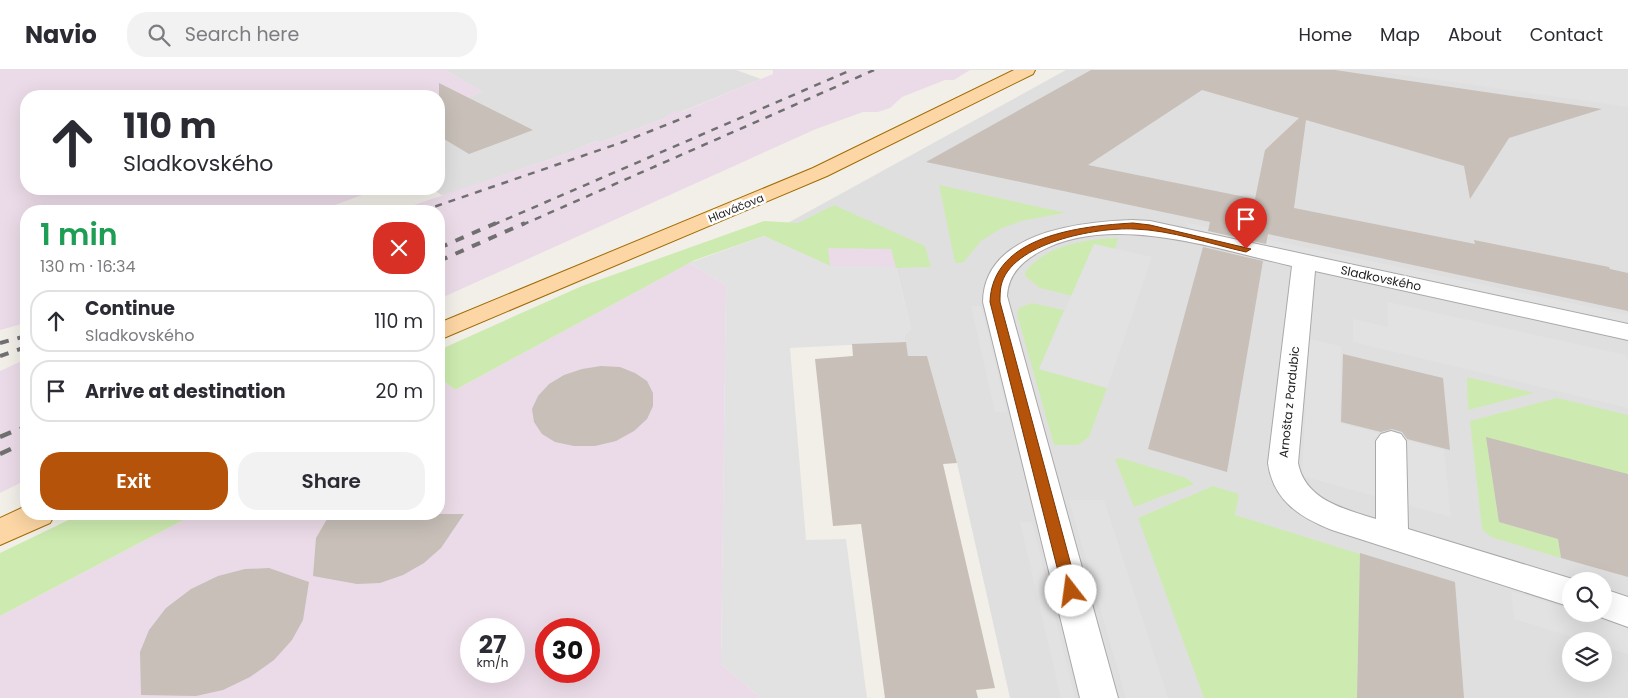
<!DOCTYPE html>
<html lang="en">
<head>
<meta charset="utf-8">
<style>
	:root { --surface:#fff; --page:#f2f2f3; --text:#2b2b33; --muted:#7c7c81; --line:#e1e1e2; --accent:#b45309 }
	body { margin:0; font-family:Poppins,sans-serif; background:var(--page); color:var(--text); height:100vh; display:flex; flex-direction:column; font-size:19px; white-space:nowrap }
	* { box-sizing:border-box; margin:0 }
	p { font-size:16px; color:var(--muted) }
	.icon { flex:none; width:28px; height:28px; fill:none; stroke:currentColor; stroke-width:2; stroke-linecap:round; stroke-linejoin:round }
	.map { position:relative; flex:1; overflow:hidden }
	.sheet { position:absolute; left:20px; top:135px; width:425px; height:315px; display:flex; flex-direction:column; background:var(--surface); border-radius:20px; box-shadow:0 5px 20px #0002 }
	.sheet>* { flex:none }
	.top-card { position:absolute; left:20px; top:20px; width:425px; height:105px; border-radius:20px; box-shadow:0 5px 20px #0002; background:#fff; color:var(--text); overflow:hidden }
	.fabs { position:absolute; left:1562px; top:502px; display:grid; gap:10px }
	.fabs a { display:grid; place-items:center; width:50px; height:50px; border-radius:50%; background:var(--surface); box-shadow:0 5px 20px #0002; font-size:25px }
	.speed { position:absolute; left:460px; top:548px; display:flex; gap:10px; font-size:25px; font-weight:700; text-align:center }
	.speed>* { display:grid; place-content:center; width:65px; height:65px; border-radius:50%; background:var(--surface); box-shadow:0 5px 20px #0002; line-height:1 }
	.speed small { font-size:12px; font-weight:400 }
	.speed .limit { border:8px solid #d22; background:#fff; color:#111 }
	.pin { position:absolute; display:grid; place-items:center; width:42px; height:42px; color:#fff; margin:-51px -21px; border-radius:50% 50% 50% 0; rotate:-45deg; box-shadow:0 0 5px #0007 }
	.pin .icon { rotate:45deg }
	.me { position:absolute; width:55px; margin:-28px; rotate:345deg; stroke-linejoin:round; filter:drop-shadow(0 0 4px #0008) }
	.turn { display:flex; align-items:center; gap:18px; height:105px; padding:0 20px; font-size:22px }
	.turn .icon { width:65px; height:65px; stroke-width:2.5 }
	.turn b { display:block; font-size:35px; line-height:42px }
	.round { display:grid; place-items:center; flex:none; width:52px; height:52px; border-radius:20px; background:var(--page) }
	.headline { display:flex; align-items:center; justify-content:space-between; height:85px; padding:0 20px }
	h1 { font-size:30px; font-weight:600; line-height:38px; color:#1e9e55 }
	.cta { display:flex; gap:10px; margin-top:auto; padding:10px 20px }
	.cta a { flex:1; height:58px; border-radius:20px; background:var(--accent); color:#fff; font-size:20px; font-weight:600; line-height:58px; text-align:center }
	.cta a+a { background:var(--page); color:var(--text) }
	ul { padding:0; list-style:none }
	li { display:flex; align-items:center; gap:15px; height:62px; margin:0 10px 8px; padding:0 10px; border:2px solid var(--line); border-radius:20px }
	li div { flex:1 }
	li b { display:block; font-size:19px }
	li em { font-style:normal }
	header { display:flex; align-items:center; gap:30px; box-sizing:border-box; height:70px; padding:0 25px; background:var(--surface); border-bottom:1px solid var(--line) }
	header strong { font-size:24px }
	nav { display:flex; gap:28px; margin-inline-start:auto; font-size:18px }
	.search { width:350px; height:45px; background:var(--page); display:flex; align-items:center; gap:12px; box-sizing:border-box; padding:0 18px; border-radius:20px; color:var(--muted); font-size:19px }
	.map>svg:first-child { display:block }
</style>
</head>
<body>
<header>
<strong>Navio</strong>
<div class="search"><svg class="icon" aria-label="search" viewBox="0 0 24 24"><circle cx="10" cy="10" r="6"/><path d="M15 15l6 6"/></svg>Search here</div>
<nav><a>Home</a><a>Map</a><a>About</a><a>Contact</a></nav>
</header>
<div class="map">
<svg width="1628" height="628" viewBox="0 0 1628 628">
	<rect width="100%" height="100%" fill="#f2efe9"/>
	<path fill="#e0dfdf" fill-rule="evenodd" d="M445 0H736L761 9 681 42H674L663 49 599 73 596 71 566 84 443 126 432 119H439V37L482 22Z
		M1066 0H1628V628H1010L957 393 927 286H908L904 266 911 259 896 197 830 196 764 166ZM1571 511H1604V544H1571ZM1571 571H1604V604H1571Z"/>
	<path fill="#ebdbe8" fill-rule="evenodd" d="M0 0H445L483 22 439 37V26H26V119H378L319 141H26V253L0 260Z
		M773 0H970L954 10H945L902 27 890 38 878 42H863L816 59 439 229V141H396L566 84 596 71 599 73 663 49 674 41 682 42 773 4Z
		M828 178 892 179 896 197 830 196Z
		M689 193 726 215 721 594 761 628H0V546L195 444H439V315L445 312 455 320ZM471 559H514V601H471ZM546 559H589V601H546Z
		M26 289V410L0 423V301Z"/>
	<path fill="#cdebb0" d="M939 115 1062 142 1064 143 1021 151 1000 159 981 171 963 193H955Z
		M834 135 925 176 931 197 896 198 891 179 828 178 830 196 764 166 695 190 455 320 445 312 439 315V280L582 216 764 151 798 153Z
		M1118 168 1115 179 1094 174 1072 226 1040 218 1026 207 1025 202C1046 175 1086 169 1118 168Z
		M1032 233 1064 240 1039 299 1107 318 1089 367 1078 375H1054L1017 244 1019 238Z
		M1467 308H1472L1534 323 1468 340Z
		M1557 328 1628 345V404L1487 368 1499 452 1558 469 1561 488 1491 467 1482 459 1470 351Z
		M1121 388 1186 408 1194 414 1134 437 1115 389Z
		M1213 416 1239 424 1235 445 1360 484 1357 628H1204L1138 448Z
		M81 444H195L0 546V483Z"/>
	<path fill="#e2e2e2" d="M1367 0H1628V37Z
		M1184 152 1628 245V257L1195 163Z
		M764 166 830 196 896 197 911 259 904 266 906 272 790 278 806 470 846 469 867 628H761L721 594 726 215 689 193Z
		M1094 174 1152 187 1107 318 1039 299Z
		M1387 232 1626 285 1628 292V338L1353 272V249L1388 257Z
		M971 236H981L1007 342H995Z
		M1309 269 1341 276 1340 353 1444 380 1451 447 1302 406Z
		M1069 430H1104L1168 628H1126Z
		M1020 452H1032L1075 628H1061Z
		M1511 521 1571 540V544H1585L1628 557V584L1604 577V571H1586L1514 549Z"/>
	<path fill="#c7bfb8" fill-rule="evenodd" d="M1091 0H1335L1602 39 1509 68 1470 129 1464 96 1306 50 1294 138 1475 174 1474 170 1609 197 1610 199 1628 203V241L1268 164 1266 174 1208 161 1210 152 926 92ZM1202 20 1299 48 1265 80 1255 129 1088 95Z
		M439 13 533 60 469 84 439 66Z
		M1203 177 1263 191 1227 402 1148 379Z
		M906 272 908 286H927L957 393 943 394 995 618 976 620 978 628H885L861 454 833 456 815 289 853 286 852 274Z
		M1343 284 1443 308 1450 380 1407 369 1402 362 1392 359 1381 362 1341 352Z
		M601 296 620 297 635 303 647 311 653 323V336L647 349 634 361 616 371 595 376H574L555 372 542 364 534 352 532 339 538 326 549 314 564 305 582 299Z
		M1486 367 1628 404V507L1561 488 1558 469 1499 452Z
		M330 444H464L441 478 424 493 403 505 380 513 357 514 313 506 316 468Z
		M1360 483 1455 512 1464 628H1357Z
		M269 498 309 512 303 550 292 570 274 590 250 607 223 620 196 626 141 625 140 582 149 560 166 538 191 519 218 506 245 499Z"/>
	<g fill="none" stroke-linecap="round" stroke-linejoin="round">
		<defs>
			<path id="minor" d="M1132 150 1150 151 1628 254V270L1315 201 1298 393C1305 430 1344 439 1376 449V371L1381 364 1391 361 1401 364 1406 371 1408 459 1579 511H1571V537L1332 460C1299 447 1273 430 1268 393L1292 196C1216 179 1111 142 1039 182 1021 192 1008 205 1007 226L1118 628H1080L983 232C984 162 1079 152 1132 150Z
				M1604 519 1628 527V557L1592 544H1604Z"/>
			<path id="major" d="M1014 0H1035L1033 4 827 106 439 270V253L813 98Z
				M26 436V444H55L50 453 0 475V448Z"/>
		</defs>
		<use href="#minor" stroke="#a9a9a9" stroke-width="2"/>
		<use href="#major" stroke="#a06b00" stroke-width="2"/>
		<use href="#minor" fill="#fff" fill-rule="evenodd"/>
		<use href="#major" fill="#fcd6a4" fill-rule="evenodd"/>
		<path stroke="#707070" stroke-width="2.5" stroke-dasharray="7 7" stroke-linecap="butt" d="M422 141 623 72 691 45
			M493 155 851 0
			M522 155 874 0"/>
		<path stroke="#707070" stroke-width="4" stroke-dasharray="9 9" stroke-linecap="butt" d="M439 178 496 153
			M439 191 525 153
			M0 273 26 266
			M0 286 26 277
			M20 359 26 356"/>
		<path stroke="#707070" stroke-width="4.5" stroke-dasharray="12 12" stroke-linecap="butt" d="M0 367 23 357
			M0 384 26 372"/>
	</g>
	<path fill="#b45309" stroke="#753606" d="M1133 153 1150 155 1251 179 1246 182C1210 174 1171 160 1134 159 1097 157 1010 173 1001 216 1000 221 1000 227 1000 232L1078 521 1076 525H1066L1063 521 990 232C992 165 1082 156 1133 153Z"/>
	<g text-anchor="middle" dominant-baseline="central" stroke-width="5" stroke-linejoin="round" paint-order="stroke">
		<g font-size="11" fill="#222" stroke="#fff">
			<text transform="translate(736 138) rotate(-22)">Hlaváčova</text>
		</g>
		<g font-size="12" fill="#222" stroke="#fff">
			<text transform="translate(1381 208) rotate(12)">Sladkovského</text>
			<text transform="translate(1289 332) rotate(-84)">Arnošta z Pardubic</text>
		</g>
	</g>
</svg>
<div class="fabs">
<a><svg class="icon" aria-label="search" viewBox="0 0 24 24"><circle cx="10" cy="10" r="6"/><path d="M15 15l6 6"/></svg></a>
<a><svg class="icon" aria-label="layers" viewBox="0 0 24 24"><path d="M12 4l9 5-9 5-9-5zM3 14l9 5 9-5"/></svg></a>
</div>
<div class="speed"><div>27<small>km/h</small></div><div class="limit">30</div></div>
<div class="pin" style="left:1246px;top:179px;background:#d93025"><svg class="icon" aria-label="arrive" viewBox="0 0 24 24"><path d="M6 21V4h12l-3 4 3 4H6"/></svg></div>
<svg class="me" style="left:1071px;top:521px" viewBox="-20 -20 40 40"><circle r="19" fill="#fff"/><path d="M0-13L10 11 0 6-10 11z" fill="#b45309"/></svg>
<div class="top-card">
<div class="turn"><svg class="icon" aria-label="ahead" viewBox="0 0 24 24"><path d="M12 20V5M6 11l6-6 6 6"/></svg><div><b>110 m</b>Sladkovského</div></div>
</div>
<section class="sheet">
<div class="headline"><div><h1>1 min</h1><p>130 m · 16:34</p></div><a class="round" style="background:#d93025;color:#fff"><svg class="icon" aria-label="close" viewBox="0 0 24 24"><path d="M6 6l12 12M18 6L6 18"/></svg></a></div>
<ul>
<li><svg class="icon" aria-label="ahead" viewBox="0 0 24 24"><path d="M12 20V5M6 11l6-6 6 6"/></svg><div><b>Continue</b><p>Sladkovského</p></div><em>110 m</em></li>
<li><svg class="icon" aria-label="arrive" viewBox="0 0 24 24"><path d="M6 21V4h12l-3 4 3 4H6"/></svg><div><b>Arrive at destination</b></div><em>20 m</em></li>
</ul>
<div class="cta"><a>Exit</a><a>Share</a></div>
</section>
</div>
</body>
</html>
